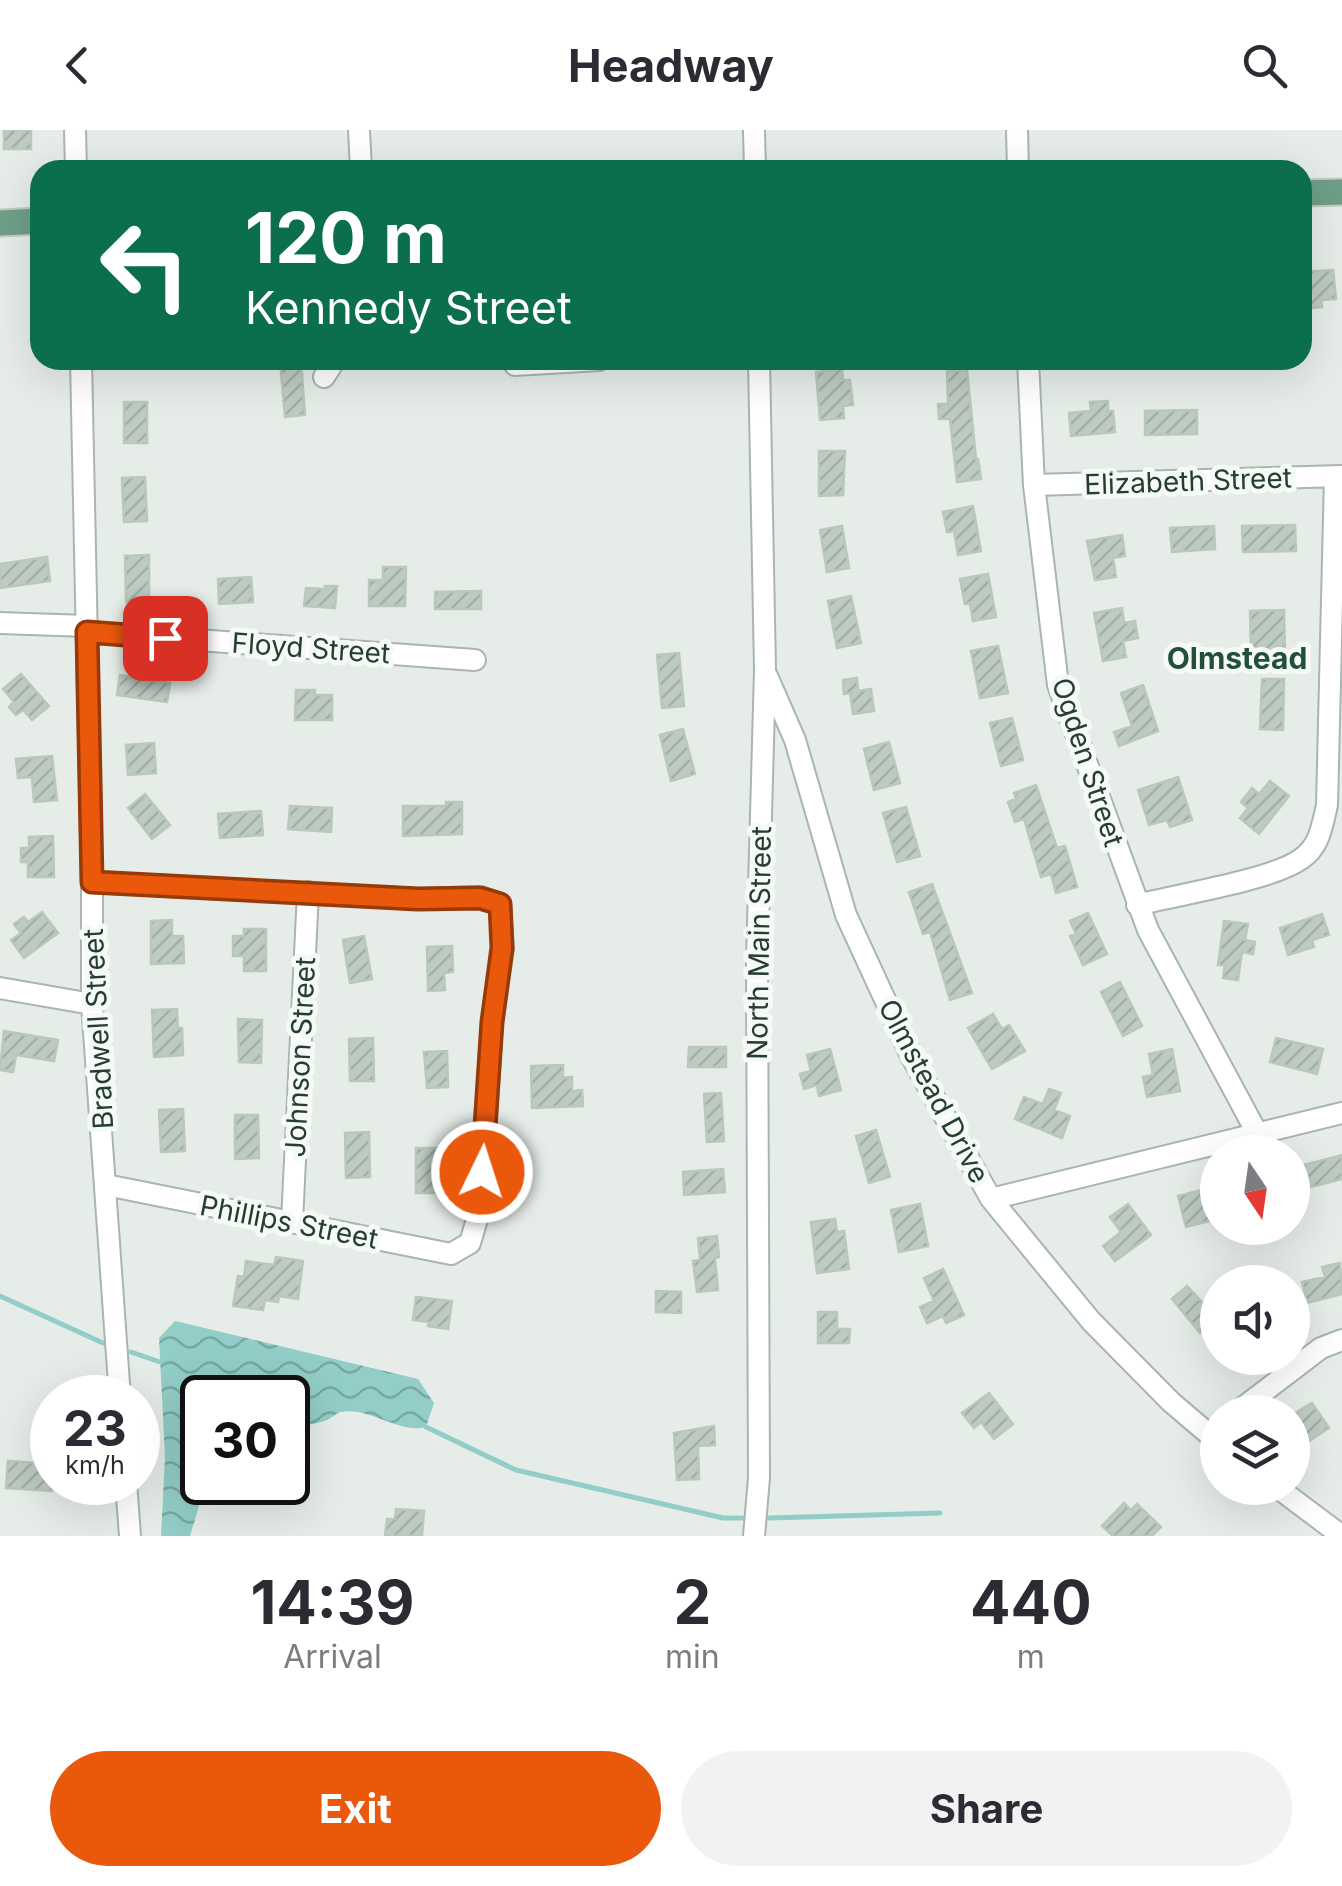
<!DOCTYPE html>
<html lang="en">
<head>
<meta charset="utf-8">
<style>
	:root { --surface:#fff; --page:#f2f2f3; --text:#2b2b33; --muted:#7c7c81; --accent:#ea580c }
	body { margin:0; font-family:Inter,sans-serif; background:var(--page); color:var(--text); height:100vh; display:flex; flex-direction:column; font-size:38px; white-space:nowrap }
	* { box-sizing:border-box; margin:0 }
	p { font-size:32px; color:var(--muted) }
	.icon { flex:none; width:55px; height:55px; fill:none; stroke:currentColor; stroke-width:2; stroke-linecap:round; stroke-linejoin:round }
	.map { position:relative; height:1406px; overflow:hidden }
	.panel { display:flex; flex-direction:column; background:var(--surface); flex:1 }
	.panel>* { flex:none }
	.top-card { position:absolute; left:30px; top:30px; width:1282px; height:210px; border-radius:30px; box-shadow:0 10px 40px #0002; background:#0b6e4f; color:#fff; overflow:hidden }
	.needle { width:65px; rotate:167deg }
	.fabs { position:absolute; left:1200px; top:1005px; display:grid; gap:20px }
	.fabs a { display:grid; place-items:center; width:110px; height:110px; border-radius:50%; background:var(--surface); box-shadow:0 10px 40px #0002; font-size:50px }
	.speed { position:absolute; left:30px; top:1245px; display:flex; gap:20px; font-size:50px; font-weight:700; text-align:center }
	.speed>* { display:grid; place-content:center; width:130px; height:130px; border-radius:50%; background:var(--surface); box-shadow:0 10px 40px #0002; line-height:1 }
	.speed small { font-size:25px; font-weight:400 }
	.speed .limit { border:5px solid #111; border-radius:15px; background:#fff; color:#111 }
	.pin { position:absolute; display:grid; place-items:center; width:85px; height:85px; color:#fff; margin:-42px; border-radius:20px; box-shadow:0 5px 15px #0006 }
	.me { position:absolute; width:110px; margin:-55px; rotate:4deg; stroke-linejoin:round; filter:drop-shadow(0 0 8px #0008) }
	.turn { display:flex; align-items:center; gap:35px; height:210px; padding:0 50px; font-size:45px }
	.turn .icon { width:130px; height:130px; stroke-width:2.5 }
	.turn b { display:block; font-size:70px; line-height:85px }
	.eta { display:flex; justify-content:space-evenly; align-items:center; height:170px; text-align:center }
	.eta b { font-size:60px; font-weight:700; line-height:70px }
	.primary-button { display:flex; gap:20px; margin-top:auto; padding:20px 50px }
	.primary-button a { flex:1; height:115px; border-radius:60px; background:var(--accent); color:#fff; font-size:40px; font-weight:700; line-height:115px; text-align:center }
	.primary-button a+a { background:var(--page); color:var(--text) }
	header { display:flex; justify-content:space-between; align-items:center; height:130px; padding:0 50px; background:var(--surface); font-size:45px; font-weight:700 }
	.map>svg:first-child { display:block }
</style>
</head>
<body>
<header><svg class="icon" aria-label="back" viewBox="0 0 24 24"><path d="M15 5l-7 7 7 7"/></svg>Headway<svg class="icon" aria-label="search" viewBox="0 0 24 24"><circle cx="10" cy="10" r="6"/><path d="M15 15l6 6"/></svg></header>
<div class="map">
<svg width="1342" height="1406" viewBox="0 0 1342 1406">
	<defs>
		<pattern id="water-waves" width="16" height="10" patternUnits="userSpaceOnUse" patternTransform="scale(2.5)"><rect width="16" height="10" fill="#93cdc7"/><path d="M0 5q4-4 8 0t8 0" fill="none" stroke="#78a8a2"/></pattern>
		<pattern id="building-hatch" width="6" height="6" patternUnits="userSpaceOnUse" patternTransform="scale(2.5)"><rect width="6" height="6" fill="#becbc3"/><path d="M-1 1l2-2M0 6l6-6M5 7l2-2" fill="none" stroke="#a3afa8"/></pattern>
	</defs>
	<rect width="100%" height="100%" fill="#e6ede8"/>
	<path fill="url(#water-waves)" d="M175 1191 418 1249 434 1273 426 1297C399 1304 368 1276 341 1282 336 1283 332 1288 327 1290 314 1295 301 1296 288 1295V1268H202V1352L206 1353 190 1406H161L165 1327 159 1208Z"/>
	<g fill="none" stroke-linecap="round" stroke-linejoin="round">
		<path stroke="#93cdc7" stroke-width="5" d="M0 1166 103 1213
			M131 1222 160 1232
			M426 1297 516 1340 723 1388H742
			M769 1388 940 1383"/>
	</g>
	<path fill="url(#building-hatch)" stroke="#b9c7bd" stroke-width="2.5" d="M4 0H31V19H4Z
		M1333 140 1336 169 1321 170 1322 177 1304 179 1302 142Z
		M280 230H301L305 285 285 287Z
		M842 239 843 250H850L853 275 843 276 844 288 820 290 816 242Z
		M967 240 976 329H978L981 349 957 352 950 289H939L938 274H948L947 241Z
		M1108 271V281H1113L1115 302 1071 306 1069 283 1091 281 1090 272Z
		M124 272H147V313H124Z
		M1197 280V304L1145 305V281Z
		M819 321H845L843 365 819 366Z
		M145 347 147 391 124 392 122 348Z
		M973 376 981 421 958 425 954 401 947 402 943 382Z
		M1295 395 1296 421 1243 422 1242 396Z
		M842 396 849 438 827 442 820 400Z
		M1214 396 1215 419 1172 422 1170 398Z
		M1122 405 1125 426 1113 428 1116 447 1095 450 1087 411Z
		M149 425V472H126L125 426Z
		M47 427 50 451 0 458V434Z
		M383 437H406L405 476H369V450H383Z
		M988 444 996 487 973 491 970 473 965 474 960 449Z
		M251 447 253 472 219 474 218 449Z
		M325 456H337L335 478 304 476 306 458 325 459Z
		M481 461V479H435V462Z
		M851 466 861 513 837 518 828 471Z
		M1122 478 1124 493 1135 491 1138 508 1123 511 1126 527 1103 531 1094 483Z
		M1284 480 1285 522 1251 523 1250 481Z
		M998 516 1008 563 980 568 971 521Z
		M679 523 684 576 662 578 657 525Z
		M21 544 49 576 32 590 23 580 16 585 9 577 14 572 3 559Z
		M120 545 170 553 167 572 117 565Z
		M857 548 858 561 871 559 874 581 853 584 850 563 844 564 843 550Z
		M1262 549H1284L1283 600 1260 599Z
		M1143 555 1158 601 1119 616 1114 602 1132 596 1121 563Z
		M296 560H315V565H332V590H295Z
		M1012 588 1023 630 1001 636 990 593Z
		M683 599 695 644 671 651 660 605Z
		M889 612 900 653 874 660 864 619Z
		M154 613 156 643 128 645 126 615Z
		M52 626 57 670 34 672 32 647 18 648 16 629Z
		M1178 647 1192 690 1170 697 1167 690 1149 695 1138 660Z
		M1270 651 1289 666 1259 704 1240 688 1248 678 1241 672 1252 658 1259 664Z
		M1036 655 1057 718 1065 716 1077 757 1056 763 1051 744 1041 747 1024 689 1015 692 1008 672 1016 669 1014 663Z
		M145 664 170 695 152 709 128 678Z
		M446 672H462V704L403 706V676H446Z
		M290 676 332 678 331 702 288 699Z
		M906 677 920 726 897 732 883 683Z
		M261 681 263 705 220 708 218 684Z
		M53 706 54 747H28V732H21V718H29V707Z
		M932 754 972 863 950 870 930 802 923 804 909 762Z
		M42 782 58 803 24 828 11 810 21 803 14 794 24 787 28 792Z
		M1088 783 1107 824 1083 835 1070 806 1076 804 1070 791Z
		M1322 784 1329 805 1312 810 1314 817 1288 825 1280 798Z
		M172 790V806H183L184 833 151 834V791Z
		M1224 791 1248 794 1245 810 1255 812 1253 824 1242 822 1238 850 1223 848 1225 835H1218Z
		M244 799H266V841H244V826H233V806H244Z
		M364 806 372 849 350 853 343 810Z
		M452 816 453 842 444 843 445 860 428 861 427 817Z
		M1120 852 1142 896 1123 906 1101 862Z
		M177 879 178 898H182L183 925 154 927 152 880Z
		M993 884 1002 899 1009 895 1025 921 992 939 968 898Z
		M238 889 262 890 261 933 239 932Z
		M4 901 58 910 54 931 16 925 13 942 0 940Z
		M373 908 374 951H350L349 909Z
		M1276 908 1323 919 1317 944 1270 932Z
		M689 917H726V937H688Z
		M830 919 841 960 819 966 817 955 804 959 800 944 811 941 807 925Z
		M1172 919 1180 961 1147 967 1143 947 1153 945 1149 924Z
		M447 921 448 957 427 958 424 922Z
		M563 935V948L572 947V961L582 960 583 976 532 978 531 936Z
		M1049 959 1061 963 1054 980 1070 986 1062 1008 1015 989 1024 967 1043 974Z
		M721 963 724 1011 707 1012 704 964Z
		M183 979 185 1021 161 1022 159 980Z
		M235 985H258L259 1028 235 1029Z
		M876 1000 890 1047 869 1053 856 1006Z
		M369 1002 370 1047 346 1048 345 1003Z
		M416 1018H440V1063H416Z
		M1342 1025V1049L1292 1062V1038Z
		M723 1039 725 1062 684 1065 683 1042Z
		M1218 1056V1080L1211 1082 1213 1090 1186 1097 1178 1066Z
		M920 1074 928 1116 899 1122 891 1080Z
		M1128 1074 1151 1105 1115 1131 1103 1116 1121 1102 1110 1087Z
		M835 1089 837 1102 844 1101 849 1139 817 1143 811 1092Z
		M717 1106 719 1127 715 1128 718 1160 697 1162 693 1131 700 1130 698 1108Z
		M276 1127 303 1131 298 1169 279 1166 278 1172 265 1170 263 1180 233 1176 238 1146 244 1147 246 1131 274 1135Z
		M1340 1133 1342 1164 1307 1173 1302 1152 1325 1147 1322 1137Z
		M943 1139 964 1185 946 1193 943 1186 927 1193 920 1177 934 1171 924 1148Z
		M1187 1156 1217 1188 1200 1203 1172 1169Z
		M656 1161 681 1162V1183L656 1182Z
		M416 1167 452 1171 448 1199 428 1196 429 1192 413 1190Z
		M818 1182H837V1199H850L849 1213H818Z
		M989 1263 1013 1294 994 1309 981 1292 974 1298 962 1283Z
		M1312 1273 1329 1298 1298 1318 1292 1309V1285Z
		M714 1296 715 1315 698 1316 699 1349 677 1350 674 1303Z
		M8 1331 52 1334V1361L6 1358Z
		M1124 1373 1131 1380 1137 1374 1161 1397 1152 1406H1113L1102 1396Z
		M396 1379 424 1381 422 1406H385L387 1389H395Z"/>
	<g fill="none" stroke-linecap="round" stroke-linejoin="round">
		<defs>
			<path id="minor" d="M75 0 76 40
				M359 0 361 40
				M754 0 755 40
				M1017 0 1018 40
				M81 230 92 752V874L120 1268
				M1028 230 1034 355 1058 555 1148 800 1257 1003
				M515 235 599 230
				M324 247 335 230
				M1034 355 1342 346
				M0 493 87 496
				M87 502 475 530
				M767 546 795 610 846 785 911 926 991 1069 1091 1191 1171 1272 1218 1312
				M92 752 418 769 481 767 500 774 503 819 492 892 480 1079 470 1113 451 1124 106 1055
				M1137 775C1176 765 1272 750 1301 729 1320 716 1322 696 1327 675L1335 347
				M0 858 92 874
				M991 1069 1342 983
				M292 1092 308 762
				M1237 1282 1321 1218 1342 1210
				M126 1352 130 1406
				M1278 1358 1342 1406
				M754 1406 759 1348 757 831 765 540 759 230"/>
			<path id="major" d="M1302 63 1342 62
				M0 93 40 91"/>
		</defs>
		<use href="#minor" stroke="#a9b5ae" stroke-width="24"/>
		<use href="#major" stroke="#c2c9c6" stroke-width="29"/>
		<use href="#minor" stroke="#fff" stroke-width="20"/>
		<use href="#major" stroke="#6e9f86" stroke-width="25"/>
	</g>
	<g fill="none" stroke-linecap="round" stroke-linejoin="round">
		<defs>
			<path id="route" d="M165 508 87 502 92 752 418 769 480 768 500 774 502 818 492 892 482 1042"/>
		</defs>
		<use href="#route" stroke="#983908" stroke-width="25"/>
		<use href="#route" stroke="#ea580c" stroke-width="18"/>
	</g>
	<g text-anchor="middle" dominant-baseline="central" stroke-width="10" stroke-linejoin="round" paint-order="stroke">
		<g font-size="28" fill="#263e32" stroke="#f6faf7">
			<text transform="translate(1188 351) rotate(-2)">Elizabeth Street</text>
			<text transform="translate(311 518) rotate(4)">Floyd Street</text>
			<text transform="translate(1088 632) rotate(72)">Ogden Street</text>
			<text transform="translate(759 813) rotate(-89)">North Main Street</text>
			<text transform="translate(98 899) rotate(-93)">Bradwell Street</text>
			<text transform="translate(300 927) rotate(-87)">Johnson Street</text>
			<text transform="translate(934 961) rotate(62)">Olmstead Drive</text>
			<text transform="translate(289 1092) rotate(11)">Phillips Street</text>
		</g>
		<g font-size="30" font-weight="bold" fill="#234f39" stroke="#f6faf7">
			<text x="1237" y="528">Olmstead</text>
		</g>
	</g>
</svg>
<div class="fabs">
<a><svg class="needle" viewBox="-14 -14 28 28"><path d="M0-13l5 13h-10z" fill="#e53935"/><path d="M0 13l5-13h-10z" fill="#7c7c81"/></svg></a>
<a><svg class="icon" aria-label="sound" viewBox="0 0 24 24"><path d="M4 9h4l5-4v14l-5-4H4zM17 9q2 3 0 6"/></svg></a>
<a><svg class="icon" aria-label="layers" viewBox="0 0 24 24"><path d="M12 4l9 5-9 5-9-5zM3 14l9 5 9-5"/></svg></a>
</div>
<div class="speed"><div>23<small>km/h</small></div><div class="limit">30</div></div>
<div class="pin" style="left:165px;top:508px;background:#d93025"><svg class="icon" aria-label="arrive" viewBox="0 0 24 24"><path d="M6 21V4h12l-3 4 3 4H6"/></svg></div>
<svg class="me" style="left:482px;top:1042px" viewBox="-20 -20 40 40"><circle r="17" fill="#ea580c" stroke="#fff" stroke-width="3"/><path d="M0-11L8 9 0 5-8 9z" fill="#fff"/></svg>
<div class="top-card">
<div class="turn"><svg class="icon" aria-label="left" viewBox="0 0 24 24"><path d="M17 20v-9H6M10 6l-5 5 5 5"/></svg><div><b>120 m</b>Kennedy Street</div></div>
</div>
</div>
<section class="panel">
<div class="eta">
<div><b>14:39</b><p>Arrival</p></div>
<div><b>2</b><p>min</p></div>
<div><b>440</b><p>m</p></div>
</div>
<div class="primary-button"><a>Exit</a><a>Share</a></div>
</section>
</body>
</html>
